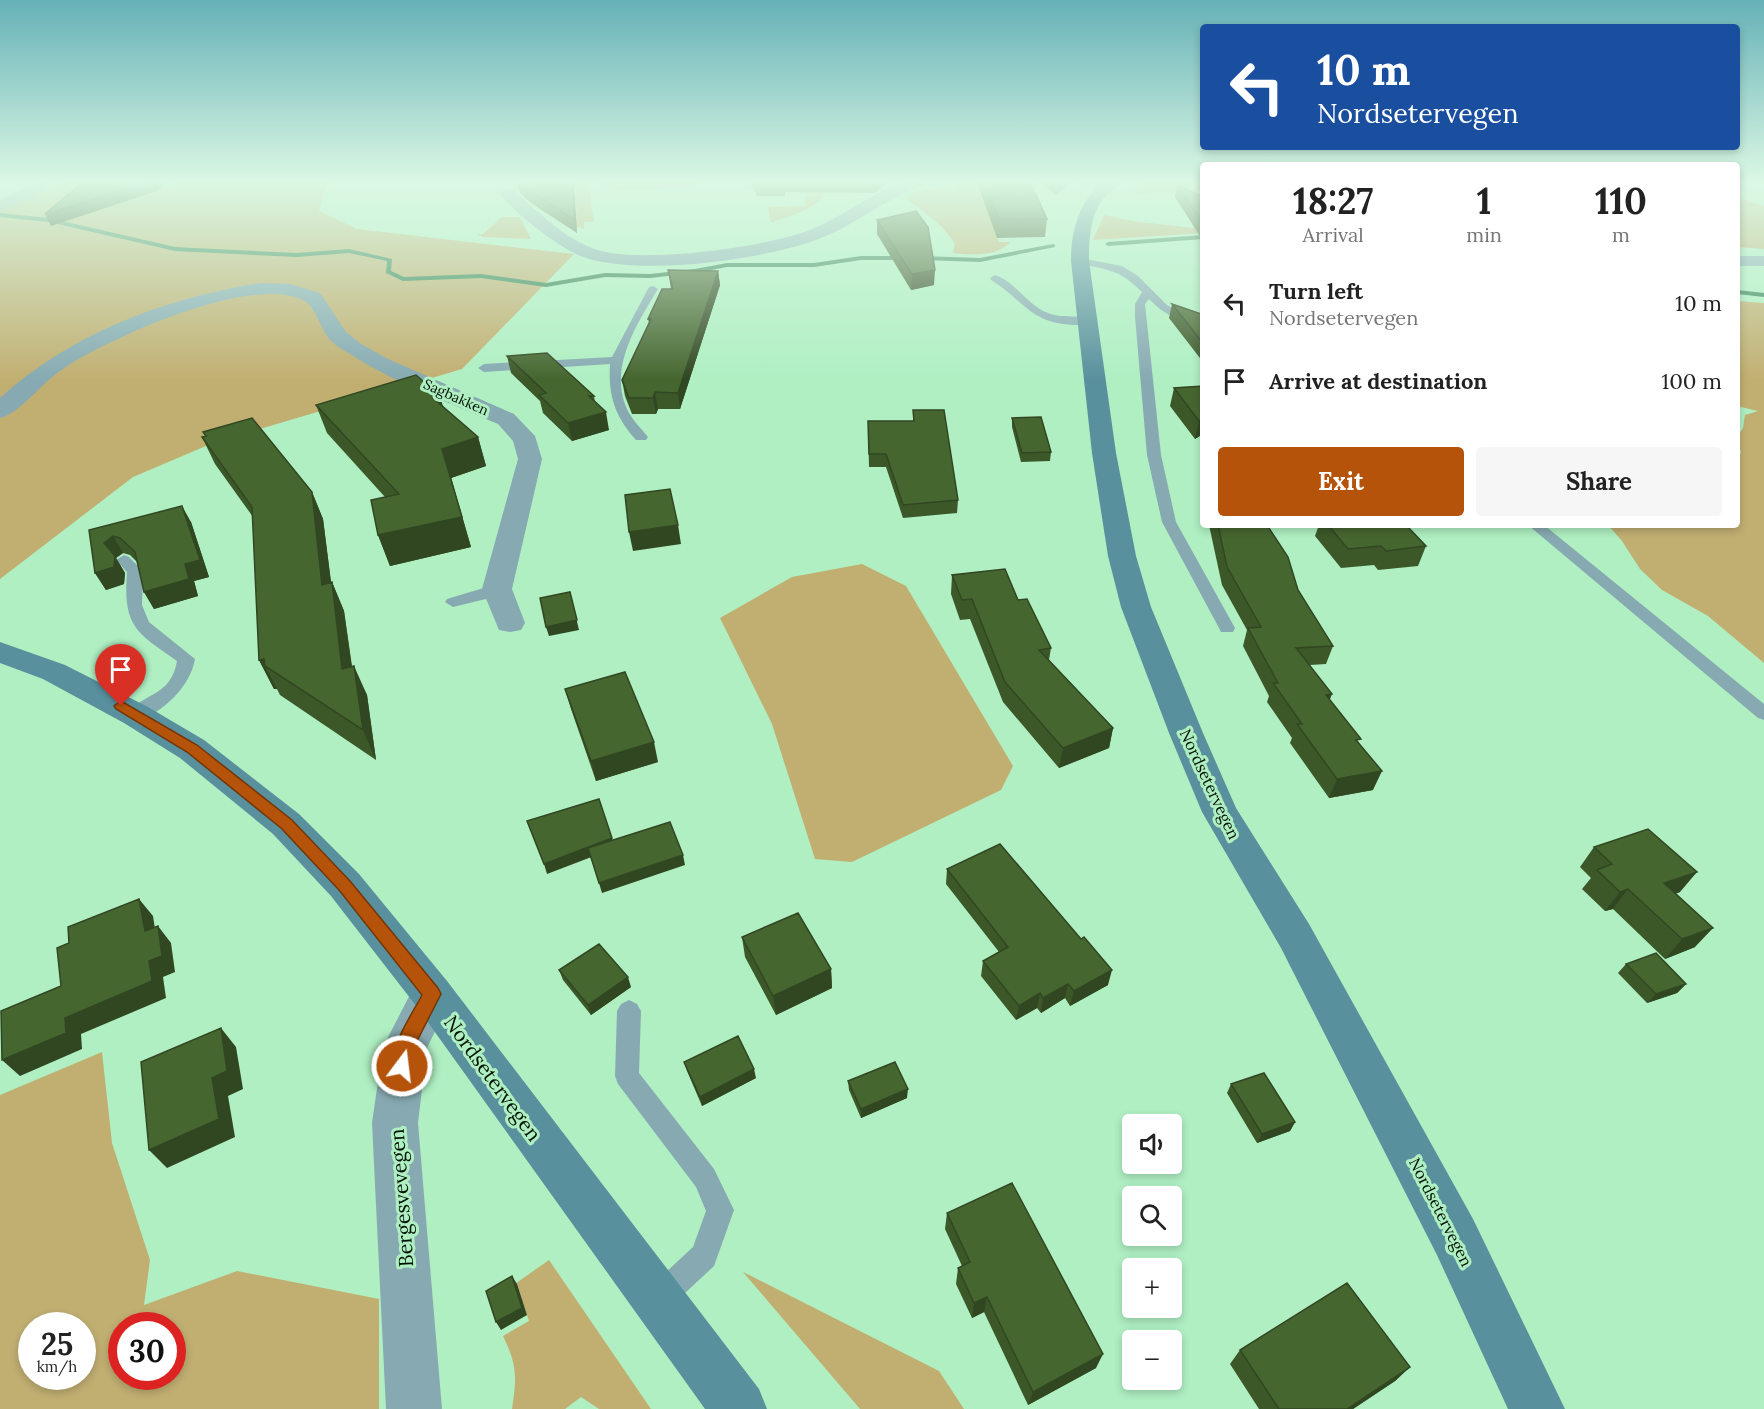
<!DOCTYPE html>
<html lang="en">
<head>
<meta charset="utf-8">
<style>
	:root { --surface:#fff; --page:#f6f6f6; --text:#222; --muted:#767676; --accent:#b45309 }
	body { margin:0; font-family:Lora,serif; background:var(--page); color:var(--text); height:100vh; display:flex; flex-direction:column; font-size:22px; white-space:nowrap }
	* { box-sizing:border-box; margin:0 }
	p { font-size:20px; color:var(--muted) }
	.icon { flex:none; width:33px; height:33px; fill:none; stroke:currentColor; stroke-width:2; stroke-linecap:round; stroke-linejoin:round }
	.map { position:relative; flex:1; overflow:hidden }
	.side { position:absolute; left:1200px; top:162px; width:540px; height:366px; display:flex; flex-direction:column; background:var(--surface); border-radius:6px; box-shadow:0 3px 9px #0003 }
	.side>* { flex:none }
	.hud { position:absolute; left:1200px; top:24px; width:540px; height:126px; border-radius:6px; box-shadow:0 3px 9px #0003; background:#1a4fa0; color:#fff; overflow:hidden }
	.fabs { position:absolute; left:1122px; top:1114px; display:grid; gap:12px }
	.fabs a { display:grid; place-items:center; width:60px; height:60px; border-radius:6px; background:var(--surface); box-shadow:0 3px 9px #0003; font-size:30px }
	.speed { position:absolute; left:18px; top:1312px; display:flex; gap:12px; font-size:30px; font-weight:700; text-align:center }
	.speed>* { display:grid; place-content:center; width:78px; height:78px; border-radius:50%; background:var(--surface); box-shadow:0 3px 9px #0003; line-height:1 }
	.speed small { font-size:15px; font-weight:400 }
	.speed .limit { border:9px solid #d22; background:#fff; color:#111 }
	.pin { position:absolute; display:grid; place-items:center; width:51px; height:51px; color:#fff; margin:-62px -26px; border-radius:50% 50% 50% 0; rotate:-45deg; box-shadow:0 0 6px #0007 }
	.pin .icon { rotate:45deg }
	.me { position:absolute; width:66px; margin:-33px; rotate:15deg; stroke-linejoin:round; filter:drop-shadow(0 0 4px #0008) }
	.turn { display:flex; align-items:center; gap:21px; height:126px; padding:0 18px; font-size:27px }
	.turn .icon { width:78px; height:78px; stroke-width:2.5 }
	.turn b { display:block; font-size:42px; line-height:51px }
	.eta { display:flex; justify-content:space-evenly; align-items:center; height:102px; text-align:center }
	.eta b { font-size:36px; font-weight:700; line-height:42px }
	.action { display:flex; gap:12px; margin-top:auto; padding:12px 18px }
	.action a { flex:1; height:69px; border-radius:6px; background:var(--accent); color:#fff; font-size:24px; font-weight:700; line-height:69px; text-align:center }
	.action a+a { background:var(--page); color:var(--text) }
	ul { padding:0; list-style:none }
	li { display:flex; align-items:center; gap:18px; height:78px; padding:0 18px }
	li div { flex:1 }
	li b { display:block; font-size:22px }
	li em { font-style:normal }
	.map>svg:first-child { display:block }
</style>
</head>
<body>
<div class="map">
<svg width="1764" height="1409" viewBox="0 0 1764 1409">
	<rect width="100%" height="100%" fill="#afefc2"/>
	<path fill="#c1af72" fill-rule="evenodd" d="M60 182H150L164 187 173 186V183L176 182H331L326 187 319 211 357 229 574 254 462 369 213 443 133 477 0 579V209L52 187Z
		M593 182H702L680 188 617 191Z
		M966 182 994 187 982 195 999 242H1011C996 257 973 255 953 253L955 244C940 221 927 215 907 199L910 193 940 187 955 189V184Z
		M1143 182H1203V192L1133 193Z
		M588 183 594 222H584V229L574 225 568 227 554 218 577 212 576 206 543 208 566 197 577 196 576 188 543 190 528 189Z
		M749 185H754L829 188C818 210 793 214 771 223L768 207 805 206V193L755 188 743 189Z
		M1737 197 1764 206V249L1737 247Z
		M1104 215 1132 221 1203 229V233L1093 240Z
		M502 217H520L531 239 483 237 477 234H483Z
		M1737 301 1764 303V663L1708 616 1662 590 1640 569 1622 541 1608 525H1737V456L1741 453 1737 437 1743 428 1745 415 1758 411 1737 406Z
		M862 564 906 586 1013 766 1001 790 852 862 815 859 772 724 720 618 792 577Z
		M102 1052 112 1143 150 1260 144 1305 237 1271 379 1299V1409H0V1095ZM32 1326H82V1377H32ZM122 1326H172V1377H122Z
		M549 1260 651 1409H599L581 1397 565 1409H512C517 1377 517 1365 503 1336L529 1321 519 1292 512 1286Z
		M743 1272 939 1371 964 1409H860Z"/>
	<g fill="none" stroke-linecap="round" stroke-linejoin="round">
		<path fill="#2e7e4e" fill-rule="evenodd" d="M0 213 49 218 175 247 296 253 349 249 392 259 391 271 404 277 481 274 546 283 605 273 650 274 695 269 727 263H814L861 256H905L908 258 905 260H861L814 267H727L695 273 650 278 605 277 546 287 481 278 403 281 386 273 387 261 349 253 296 257 175 251 49 222 0 217Z
			M1203 235V239L1108 246 1105 244 1108 242Z
			M1053 244 1055 245V247L980 262 921 260 918 258 921 256 980 258Z
			M1737 290 1764 293V297L1737 294Z"/>
		<path fill="#87aab2" fill-rule="evenodd" d="M1080 258 1122 266 1138 276 1167 305 1188 317 1203 321V327C1181 322 1164 315 1149 299L1145 304 1161 455 1176 522 1235 628 1233 632H1221L1219 628 1162 522 1147 455 1135 317V304L1142 292C1118 268 1107 270 1076 263L1075 261Z
			M995 275C1016 282 1027 305 1048 313 1061 319 1082 313 1093 322 1087 326 1082 325 1074 325 1029 323 1025 301 991 280L990 278Z
			M653 286 658 289C637 324 607 369 628 411 633 421 641 428 648 437L646 440H636C615 416 608 396 610 364L484 372 478 368 484 364 612 357 649 287Z
			M1528 525H1544L1764 704V720L1758 718Z
			M124 555 129 557 143 571 142 605 149 622 195 659C190 687 163 713 136 721L130 719 127 715C140 693 171 698 177 661 135 632 123 626 127 572L116 560Z
			M497 584 505 589 490 598 453 607 445 602 447 599Z
			M629 1000 637 1004 641 1011 639 1073 714 1169 734 1210 714 1266 669 1308 659 1312 649 1308 645 1298 649 1288 693 1247 706 1211 696 1187 618 1084 615 1076 617 1011 621 1004Z"/>
		<path fill="#87aab2" fill-rule="evenodd" d="M37 182H56L29 199 0 211V200Z
			M903 182H925L923 185C886 198 857 224 821 238 765 260 644 276 586 258 563 251 514 213 499 193L507 188 513 190C538 211 565 240 598 250 641 264 767 247 810 230 842 217 870 194 903 182Z
			M1074 182H1117L1119 184C1111 192 1082 190 1074 182Z
			M1737 256H1764V266H1737Z
			M261 283 290 284 320 293 346 332 361 344 388 359 514 414 535 436 542 459 512 589 525 623 521 630 510 632 499 630 482 589 518 459 513 441 498 424C448 402 395 383 350 354 343 350 336 346 331 341 321 331 316 306 303 300 260 279 161 318 120 338 98 348 76 359 57 373 41 385 18 414 0 418V398C72 333 165 298 261 283Z
			M432 975 447 981 453 994 427 1048 418 1123 442 1409H386L372 1123 383 1047 417 981Z"/>
		<path fill="#59909d" fill-rule="evenodd" d="M1103 182H1121C1116 189 1108 192 1103 199 1090 216 1089 241 1089 261L1116 453 1136 556 1151 607 1203 733 1236 808 1309 924 1473 1219 1565 1409H1508L1437 1255 1281 948 1202 812 1169 733 1121 607 1108 556 1092 453 1071 261C1071 231 1079 201 1103 182Z
			M0 642 65 665 148 707 204 740 299 814 359 874 447 981 759 1389 767 1409H705L417 1007 331 896 273 834 180 758 124 723 43 679 0 663Z"/>
	</g>
	<path fill="#3c5829" d="M517 182H573L574 189 577 233 531 203 520 193Z
		M751 182H888L874 193 785 192V196H757Z
		M977 182H1030L1047 219 1045 237 997 238Z
		M1040 182H1069L1056 195Z
		M1177 184 1203 197V241L1175 197Z
		M877 220 934 285 911 290 877 234Z
		M668 270 718 271 720 285 680 409H658L656 414H632L625 396 622 380 649 323 648 319 671 289Z
		M1172 304 1203 316V362L1169 318Z
		M507 356 594 396 595 402 609 430 572 441 543 413 540 401 511 373Z
		M1203 386V434L1195 439 1170 406 1174 388Z
		M316 405 443 407 478 437 486 466 451 478 471 547 390 566 378 535 385 497 327 433Z
		M913 410 958 500 957 513 903 518 886 467H869L868 421H913Z
		M1012 418 1051 452 1050 461 1021 462 1012 427Z
		M203 432 312 492 323 519 331 583 332 582 344 611 352 666 367 695 376 760 280 695 277 689H274L259 660 253 517 215 464 202 437 205 436Z
		M191 522 209 577 194 581 198 596 154 609 144 592 137 562 130 555 123 553 116 558 125 573 124 584 106 590 95 573 89 530Z
		M1209 525H1267L1298 590 1333 646 1326 664 1310 665 1330 700 1359 743 1373 790 1329 798 1290 743 1292 738 1267 702 1269 696 1243 646 1247 630 1222 585Z
		M1319 525H1328L1426 546 1418 566 1378 570 1374 565 1341 568 1315 536Z
		M952 575 1018 600 1051 648 1049 660 1113 728 1109 748 1059 768 1003 702 970 619 960 620 951 594Z
		M565 689 658 762 596 781 571 709Z
		M1594 847 1680 892 1675 894 1695 947 1665 959 1613 909 1605 911 1582 889 1591 878 1580 867Z
		M947 869 1108 985 1070 1006 1065 998 1041 1013 1037 1008 1016 1020 981 976 983 961 999 952 946 884Z
		M742 937 831 969 832 988 776 1015 745 957Z
		M1626 964 1686 984 1677 993 1647 1003 1618 973Z
		M559 970 631 987 591 1015 563 980Z
		M684 1062 756 1078 702 1106 687 1071Z
		M848 1081 907 1098 861 1118 849 1090Z
		M1231 1084 1295 1122 1290 1131 1257 1143 1227 1093Z
		M947 1213 1096 1368 1028 1405 984 1312 972 1318 956 1284 958 1268 962 1266 945 1229Z
		M1240 1350 1410 1367 1395 1381 1353 1409H1259L1230 1364Z"/>
	<path fill="#314722" d="M146 182H165L157 191 51 226 45 214Z
		M572 182 574 189 577 233 575 220Z
		M874 182H888L874 193Z
		M1058 182H1069L1056 195Z
		M935 270 934 285 911 290 912 274Z
		M718 271 720 285 680 409 678 393Z
		M655 392 658 409 656 414 653 398Z
		M440 396 448 424 433 398Z
		M606 412 609 430 572 441 568 423Z
		M1203 419V434L1195 439 1199 421Z
		M478 437 486 466 451 478 471 547 390 566 378 535 442 449Z
		M312 492 323 519 335 613 322 585Z
		M182 506 191 522 209 577 194 581 198 596 154 609 144 592Z
		M678 525 681 544 633 551 629 532Z
		M113 536 123 553 116 558 125 573 124 584 106 590 95 573 104 543Z
		M332 582 344 611 356 698 342 669Z
		M570 592 579 630 549 636 546 627Z
		M264 659 265 666 277 689H274L259 660Z
		M354 666 367 695 376 760 363 730Z
		M1332 694 1325 712 1326 695Z
		M1113 728 1109 748 1059 768 1063 748Z
		M654 742 658 762 596 781 591 761Z
		M1382 771 1373 790 1329 798 1337 779Z
		M612 838 615 848 547 874 544 864Z
		M683 855 685 865 602 893 599 883Z
		M1697 872 1680 892 1647 903 1664 883Z
		M1628 889 1613 909 1605 911 1620 892Z
		M139 899 153 916 158 948 145 931Z
		M158 926 171 943 175 972 163 977 166 998 81 1034 82 1049 20 1076 2 1060 149 961Z
		M1713 928 1695 947 1665 959 1682 939Z
		M831 969 832 988 776 1015 773 996Z
		M1112 970 1108 985 1070 1006 1074 991Z
		M628 977 631 987 591 1015 588 1005Z
		M1068 984 1065 998 1041 1013 1043 998Z
		M1686 984 1677 993 1647 1003 1656 994Z
		M1040 993 1037 1008 1016 1020 1019 1006Z
		M221 1028 236 1047 243 1089 228 1096 235 1137 167 1168 149 1150 212 1078Z
		M754 1069 756 1078 702 1106 700 1097Z
		M908 1089 907 1098 861 1118V1109Z
		M1295 1122 1290 1131 1257 1143 1262 1134Z
		M512 1276 517 1284 527 1315 501 1330 496 1322Z
		M987 1297 984 1312 972 1318 974 1303Z
		M1103 1354 1096 1368 1028 1405 1033 1392Z
		M1410 1367 1395 1381 1353 1409H1347Z"/>
	<path fill="#466630" stroke="#314722" stroke-width="1.5" d="M83 182H146L45 214Z
		M518 182H572L575 220 529 191Z
		M754 182H784V184L756 185Z
		M985 182H1030L1047 219H999Z
		M1177 184 1203 197V224Z
		M916 211 928 227 935 270 912 274 877 220Z
		M668 270 718 271 678 393 655 392 653 398H629L622 380 651 319H648L662 289H673Z
		M1172 304 1201 314 1203 316V343Z
		M547 353 594 396H589L606 412 568 423 539 395 546 393 507 356Z
		M416 375 440 396 433 398 478 437 442 449 462 517 378 535 371 500 399 494 316 405Z
		M1203 386V419L1199 421 1174 388Z
		M913 410H944L958 500 903 505 886 454H869L868 421H914Z
		M1041 417 1051 452 1022 453 1012 418Z
		M252 418 312 492 322 585 332 582 342 669 354 666 363 730 265 666 264 659 259 660 252 507 202 437 206 436 203 432Z
		M670 489 678 525 629 532 625 495Z
		M182 506 200 560 185 564 189 579 144 592 135 552 120 538 113 536 104 543 115 556 114 567 95 573 89 530Z
		M1218 525H1267L1288 557 1298 590 1333 646 1296 648 1332 694 1326 695 1361 739 1356 740 1382 771 1337 779 1297 724H1302L1273 683H1278L1248 628 1261 627 1227 567Z
		M1328 525H1406L1426 546 1386 551 1381 546 1348 549Z
		M1005 569 1018 600 1027 599 1051 648 1039 650 1113 728 1063 748 1005 682 972 599 962 600 952 575Z
		M570 592 577 620 546 627 540 598Z
		M625 672 654 742 591 761 565 689Z
		M599 799 612 838 544 864 527 821Z
		M670 822 683 855 599 883 588 848Z
		M1648 829 1697 872 1664 883 1713 928 1682 939 1628 889 1620 892 1597 870 1612 864 1594 847Z
		M1000 844 1081 939 1084 937 1112 970 1074 991 1068 984 1043 998 1040 993 1019 1006 983 961 1008 947 947 869Z
		M139 899 145 931 158 926 162 956 149 961 152 981 65 1018 66 1033 2 1060 1 1011 61 986 57 948 69 943 68 927Z
		M798 913 831 969 773 996 742 937Z
		M599 944 628 977 588 1005 559 970Z
		M1656 953 1686 984 1656 994 1626 964Z
		M221 1028 227 1071 212 1078 219 1119 149 1150 141 1062Z
		M738 1036 754 1069 700 1097 684 1062Z
		M895 1062 908 1089 861 1109 848 1081Z
		M1264 1073 1295 1122 1262 1134 1231 1084Z
		M1012 1183 1103 1354 1033 1392 987 1297 974 1303 958 1268 970 1262 947 1213Z
		M512 1276 522 1308 496 1322 486 1291Z
		M1347 1283 1410 1367 1347 1409H1279L1240 1350Z"/>
	<linearGradient id="sky" x2="0" y2="1"><stop stop-color="#65b1b7"/><stop offset="0.48" stop-color="#dbf8e4"/><stop offset="1" stop-color="#dbf8e4" stop-opacity="0"/></linearGradient>
	<rect width="1764" height="379" fill="url(#sky)"/>
	<path fill="#b45309" stroke="#753606" stroke-width="1.5" d="M121 701 197 745 292 820 350 881 438 988 441 994 414 1047 409 1072 402 1074 396 1072C386 1049 412 1015 422 995L339 890 281 828 187 752 116 709 114 706Z"/>
	<g text-anchor="middle" dominant-baseline="central" stroke-width="6" stroke-linejoin="round" paint-order="stroke">
		<g font-size="14" fill="#001205" stroke="#afefc2">
			<text transform="translate(456 397) rotate(24)">Sagbakken</text>
		</g>
		<g font-size="16" fill="#001205" stroke="#afefc2">
			<text transform="translate(1210 784) rotate(65)">Nordsetervegen</text>
			<text transform="translate(1441 1212) rotate(63)">Nordsetervegen</text>
		</g>
		<g font-size="20" fill="#001205" stroke="#afefc2">
			<text transform="translate(493 1078) rotate(54)">Nordsetervegen</text>
			<text transform="translate(401 1198) rotate(-94)">Bergesvevegen</text>
		</g>
	</g>
</svg>
<div class="fabs">
<a><svg class="icon" aria-label="sound" viewBox="0 0 24 24"><path d="M4 9h4l5-4v14l-5-4H4zM17 9q2 3 0 6"/></svg></a>
<a><svg class="icon" aria-label="search" viewBox="0 0 24 24"><circle cx="10" cy="10" r="6"/><path d="M15 15l6 6"/></svg></a>
<a>+</a>
<a>−</a>
</div>
<div class="speed"><div>25<small>km/h</small></div><div class="limit">30</div></div>
<div class="pin" style="left:121px;top:706px;background:#d93025"><svg class="icon" aria-label="arrive" viewBox="0 0 24 24"><path d="M6 21V4h12l-3 4 3 4H6"/></svg></div>
<svg class="me" style="left:402px;top:1066px" viewBox="-20 -20 40 40"><circle r="17" fill="#b45309" stroke="#fff" stroke-width="3"/><path d="M0-11L8 9 0 5-8 9z" fill="#fff"/></svg>
<div class="hud">
<div class="turn"><svg class="icon" aria-label="left" viewBox="0 0 24 24"><path d="M17 20v-9H6M10 6l-5 5 5 5"/></svg><div><b>10 m</b>Nordsetervegen</div></div>
</div>
<section class="side">
<div class="eta">
<div><b>18:27</b><p>Arrival</p></div>
<div><b>1</b><p>min</p></div>
<div><b>110</b><p>m</p></div>
</div>
<ul>
<li><svg class="icon" aria-label="left" viewBox="0 0 24 24"><path d="M17 20v-9H6M10 6l-5 5 5 5"/></svg><div><b>Turn left</b><p>Nordsetervegen</p></div><em>10 m</em></li>
<li><svg class="icon" aria-label="arrive" viewBox="0 0 24 24"><path d="M6 21V4h12l-3 4 3 4H6"/></svg><div><b>Arrive at destination</b></div><em>100 m</em></li>
</ul>
<div class="action"><a>Exit</a><a>Share</a></div>
</section>
</div>
</body>
</html>
